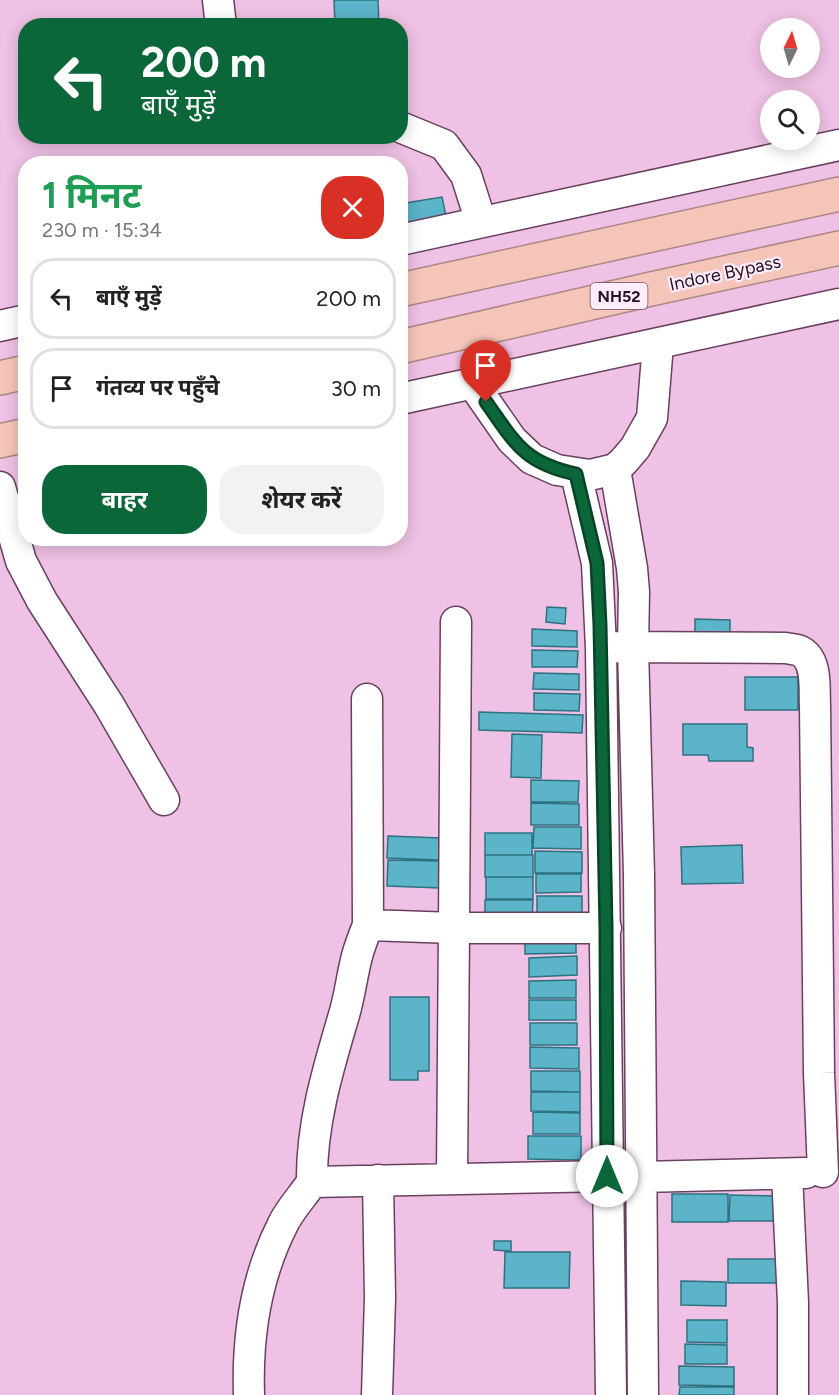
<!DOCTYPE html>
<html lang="hi">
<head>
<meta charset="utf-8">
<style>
	:root { --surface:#fff; --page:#f2f2f2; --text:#222; --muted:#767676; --line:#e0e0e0; --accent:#0b673a }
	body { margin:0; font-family:Figtree,"Noto Sans Devanagari",sans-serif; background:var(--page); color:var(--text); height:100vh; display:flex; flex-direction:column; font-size:22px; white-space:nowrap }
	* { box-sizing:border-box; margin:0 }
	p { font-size:20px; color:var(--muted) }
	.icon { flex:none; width:33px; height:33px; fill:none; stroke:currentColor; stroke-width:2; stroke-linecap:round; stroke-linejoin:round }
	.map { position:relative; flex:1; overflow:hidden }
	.side { position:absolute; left:18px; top:156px; width:390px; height:390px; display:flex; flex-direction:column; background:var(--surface); border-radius:24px; box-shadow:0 3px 15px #0003 }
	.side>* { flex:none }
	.hud { position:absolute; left:18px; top:18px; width:390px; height:126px; border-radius:24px; box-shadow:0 3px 15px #0003; background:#0b673a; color:#fff; overflow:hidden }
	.needle { width:39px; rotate:5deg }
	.buttons { position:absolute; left:760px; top:18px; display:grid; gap:12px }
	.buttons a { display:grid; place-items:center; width:60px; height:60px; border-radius:50%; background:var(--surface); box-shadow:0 3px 15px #0003; font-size:30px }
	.pin { position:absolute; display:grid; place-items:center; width:51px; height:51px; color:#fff; margin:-62px -26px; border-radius:50% 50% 50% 0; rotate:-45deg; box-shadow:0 0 6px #0007 }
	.pin .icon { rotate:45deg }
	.me { position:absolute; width:66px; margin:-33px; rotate:0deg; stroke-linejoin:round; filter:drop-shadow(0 0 4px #0008) }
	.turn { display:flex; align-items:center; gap:21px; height:126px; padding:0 24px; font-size:27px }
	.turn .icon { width:78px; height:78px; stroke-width:2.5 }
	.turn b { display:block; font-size:42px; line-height:51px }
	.round { display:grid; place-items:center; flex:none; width:63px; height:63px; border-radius:24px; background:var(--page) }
	.overview { display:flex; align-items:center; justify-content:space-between; height:102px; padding:0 24px }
	h1 { font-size:36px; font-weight:700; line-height:45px; color:#1e9e55 }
	.primary-button { display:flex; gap:12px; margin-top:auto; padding:12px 24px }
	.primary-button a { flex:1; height:69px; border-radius:24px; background:var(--accent); color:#fff; font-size:24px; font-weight:700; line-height:69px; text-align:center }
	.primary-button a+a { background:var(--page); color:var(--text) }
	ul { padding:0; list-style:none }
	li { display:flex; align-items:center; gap:18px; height:81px; margin:0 12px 9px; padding:0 12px; border:3px solid var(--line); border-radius:24px }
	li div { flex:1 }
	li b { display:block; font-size:22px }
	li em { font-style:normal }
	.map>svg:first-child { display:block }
</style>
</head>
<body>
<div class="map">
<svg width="839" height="1395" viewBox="0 0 839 1395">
	<rect width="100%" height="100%" fill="#efc1e4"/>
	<path fill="#5bb4c8" stroke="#2e7180" stroke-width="1.5" d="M334 0H378L379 26H335Z
		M442 197 447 221 400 230V204Z
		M547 607 566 608 565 624 546 622Z
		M695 619 730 620V642L695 641Z
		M532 629 577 631V647L532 646Z
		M532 650 578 651 577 667H532Z
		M534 673 579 674V690L533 689Z
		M745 677H798V710H745Z
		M534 693 580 694 579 711 534 710Z
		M479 712 583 715 582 733 479 730Z
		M683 724H747V747L753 748V761H709L708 755H683Z
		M512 734 542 735 541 778 511 777Z
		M531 780 579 781 578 802H531Z
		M531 803 579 804V825H531Z
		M534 827H581V849L533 848Z
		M485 833H532V855H485Z
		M388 836 440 838 439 860 387 858Z
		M742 845 743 883 682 884 681 847Z
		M535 851 582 852V873H535Z
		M485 855H533V877H485Z
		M388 860 440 861V888L387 886Z
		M536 874H581V892L536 893Z
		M486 877H533V899H486Z
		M537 896H582V920H537Z
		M485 900H533L532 922 485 921Z
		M576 934V953L525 954V935Z
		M577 956V975L529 977V958Z
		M576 980V998H529V981Z
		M390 997H429V1071H418V1080H390Z
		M529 1000H576V1020H529Z
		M530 1023H577V1045H530Z
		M530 1047 579 1048V1069L530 1068Z
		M531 1071H580V1092L531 1091Z
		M531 1092H580V1112L531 1111Z
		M533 1112 580 1113V1134H533Z
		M528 1136H581V1160L528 1159Z
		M672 1194H728V1222H672Z
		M730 1195 777 1196V1221H729Z
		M494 1241H511V1251L494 1250Z
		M505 1252H570L569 1288H504Z
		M728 1259H783V1283H728Z
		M681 1281 726 1282V1306L681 1305Z
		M687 1320H727V1343L687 1342Z
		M685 1344 727 1345V1364H685Z
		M679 1366 734 1367V1386L679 1385Z
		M680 1387H734V1395H679Z"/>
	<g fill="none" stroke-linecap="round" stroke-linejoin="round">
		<defs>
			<path id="minor" d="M218 0 221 26
				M400 127 444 145 466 175 481 222
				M400 240 839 145
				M0 326 26 320
				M473 384 512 440 532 459 557 470 590 475 615 469 623 462 635 448 652 418 658 344
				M400 399 839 304
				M615 469 632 568 634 592 633 647 639 875 643 1395
				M576 474 597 563 601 648 611 1395
				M0 487 21 561 42 601 109 705 164 800
				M612 647 786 648C790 649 796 649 800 651 818 660 814 689 815 705L819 1073 823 1172
				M367 699 368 925
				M787 1174 793 1303V1395
				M641 1177 806 1173
				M452 1178 454 928H606
				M312 1182C311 1125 328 1069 344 1015 350 995 352 975 357 956 360 945 364 935 368 925L454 928 456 622
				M249 1395C247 1336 256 1277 283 1224 290 1209 303 1196 312 1182L607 1176
				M377 1395 380 1298 378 1180"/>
			<path id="highway" d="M400 290 839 194
				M400 347 651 289 839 248
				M0 378 26 372
				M0 441 26 435"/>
		</defs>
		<use href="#minor" stroke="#694160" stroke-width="33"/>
		<use href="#highway" stroke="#ad8784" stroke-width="36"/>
		<use href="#minor" stroke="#fff" stroke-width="30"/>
		<use href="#highway" stroke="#f6c5b9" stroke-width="33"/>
	</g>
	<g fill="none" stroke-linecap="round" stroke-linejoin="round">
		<defs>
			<path id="route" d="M486 402C515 443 524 463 576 474L597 563 600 625 606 928 607 1176"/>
		</defs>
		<use href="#route" stroke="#074326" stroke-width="15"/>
		<use href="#route" stroke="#0b673a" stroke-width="10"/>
	</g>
	<g text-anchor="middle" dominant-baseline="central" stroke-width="4.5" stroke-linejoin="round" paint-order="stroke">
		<rect fill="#ffecfa" stroke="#665562" stroke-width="1.5" x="590.5" y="283" width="57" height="26" rx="4.5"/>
		<g font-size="16" font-weight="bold" fill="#251421">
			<text x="619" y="296">NH52</text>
		</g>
		<g font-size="18" fill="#251421" stroke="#ffecfa">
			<text transform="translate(725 273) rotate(-12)">Indore Bypass</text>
		</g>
	</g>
</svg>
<div class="buttons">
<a><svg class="needle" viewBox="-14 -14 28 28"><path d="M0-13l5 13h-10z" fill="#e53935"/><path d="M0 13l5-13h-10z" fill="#767676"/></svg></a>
<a><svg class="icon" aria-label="search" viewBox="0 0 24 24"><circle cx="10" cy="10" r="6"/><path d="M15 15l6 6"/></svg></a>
</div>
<div class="pin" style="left:486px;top:402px;background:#d93025"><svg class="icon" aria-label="arrive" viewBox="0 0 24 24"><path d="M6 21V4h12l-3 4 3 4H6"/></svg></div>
<svg class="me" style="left:607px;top:1176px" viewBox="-20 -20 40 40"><circle r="19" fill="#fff"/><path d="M0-13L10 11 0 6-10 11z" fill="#0b673a"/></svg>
<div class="hud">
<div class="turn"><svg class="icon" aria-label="left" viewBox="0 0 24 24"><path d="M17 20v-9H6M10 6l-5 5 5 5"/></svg><div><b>200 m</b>बाएँ मुड़ें</div></div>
</div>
<section class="side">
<div class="overview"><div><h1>1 मिनट</h1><p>230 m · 15:34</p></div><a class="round" style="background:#d93025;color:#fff"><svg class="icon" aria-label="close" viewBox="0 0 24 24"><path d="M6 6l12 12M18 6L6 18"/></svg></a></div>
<ul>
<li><svg class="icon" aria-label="left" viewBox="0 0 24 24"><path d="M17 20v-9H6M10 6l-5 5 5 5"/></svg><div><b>बाएँ मुड़ें</b></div><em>200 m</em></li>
<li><svg class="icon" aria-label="arrive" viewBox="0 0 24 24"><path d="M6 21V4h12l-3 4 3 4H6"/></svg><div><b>गंतव्य पर पहुँचे</b></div><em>30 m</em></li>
</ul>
<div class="primary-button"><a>बाहर</a><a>शेयर करें</a></div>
</section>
</div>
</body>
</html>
